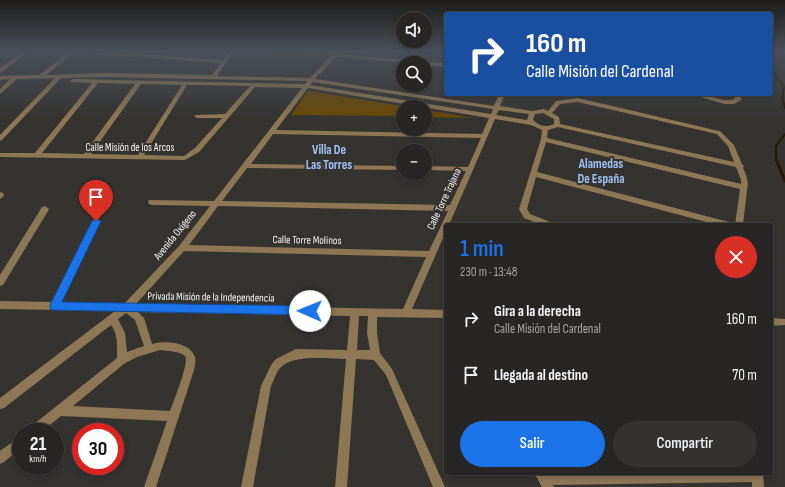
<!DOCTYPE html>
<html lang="es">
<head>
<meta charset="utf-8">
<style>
	:root { --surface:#272624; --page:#333231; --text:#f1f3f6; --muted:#a4a5a6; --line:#434341; --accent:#1a73e8 }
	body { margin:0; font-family:"Sofia Sans Condensed",sans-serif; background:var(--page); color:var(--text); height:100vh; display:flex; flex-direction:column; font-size:15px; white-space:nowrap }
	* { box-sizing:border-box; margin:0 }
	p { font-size:13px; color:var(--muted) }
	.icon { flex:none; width:22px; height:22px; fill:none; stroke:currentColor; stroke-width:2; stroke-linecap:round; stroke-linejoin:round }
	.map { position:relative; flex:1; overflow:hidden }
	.details { position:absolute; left:444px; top:223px; width:329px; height:252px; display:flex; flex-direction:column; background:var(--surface); border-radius:4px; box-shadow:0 2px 6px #0003,0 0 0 1px var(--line) }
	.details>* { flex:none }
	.banner { position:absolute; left:444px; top:12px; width:329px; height:84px; border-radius:4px; box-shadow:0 2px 6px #0003,0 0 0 1px var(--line); background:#1a4fa0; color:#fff; overflow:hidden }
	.fabs { position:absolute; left:396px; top:12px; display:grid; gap:8px }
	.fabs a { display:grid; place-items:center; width:36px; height:36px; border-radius:50%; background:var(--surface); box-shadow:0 2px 6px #0003,0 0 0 1px var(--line); font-size:20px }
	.speed { position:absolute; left:12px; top:423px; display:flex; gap:8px; font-size:20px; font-weight:700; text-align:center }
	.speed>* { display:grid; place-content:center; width:52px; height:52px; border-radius:50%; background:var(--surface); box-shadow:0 2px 6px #0003,0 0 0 1px var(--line); line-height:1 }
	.speed small { font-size:10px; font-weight:400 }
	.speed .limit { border:6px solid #d22; background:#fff; color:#111 }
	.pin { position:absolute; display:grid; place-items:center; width:34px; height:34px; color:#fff; margin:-41px -17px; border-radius:50% 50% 50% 0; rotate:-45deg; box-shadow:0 0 4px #0007 }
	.pin .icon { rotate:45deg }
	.me { position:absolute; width:44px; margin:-22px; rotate:271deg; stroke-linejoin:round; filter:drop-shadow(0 0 3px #0008) }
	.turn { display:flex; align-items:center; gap:14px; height:84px; padding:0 16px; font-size:18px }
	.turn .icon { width:52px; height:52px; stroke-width:2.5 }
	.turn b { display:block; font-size:28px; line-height:34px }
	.round { display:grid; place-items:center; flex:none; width:42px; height:42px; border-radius:21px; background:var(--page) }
	.overview { display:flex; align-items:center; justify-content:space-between; height:68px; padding:0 16px }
	h1 { font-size:24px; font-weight:600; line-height:30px; color:var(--accent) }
	.primary-button { display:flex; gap:8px; margin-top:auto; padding:8px 16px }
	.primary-button a { flex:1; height:46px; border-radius:24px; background:var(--accent); color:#fff; font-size:16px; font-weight:600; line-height:46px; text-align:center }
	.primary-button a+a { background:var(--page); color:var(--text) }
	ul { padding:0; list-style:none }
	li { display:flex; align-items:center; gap:12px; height:56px; padding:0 16px }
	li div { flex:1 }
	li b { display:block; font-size:15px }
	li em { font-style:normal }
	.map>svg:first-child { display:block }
</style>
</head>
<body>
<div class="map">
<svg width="785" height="487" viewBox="0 0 785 487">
	<rect width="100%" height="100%" fill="#343330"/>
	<path fill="#694805" d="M242 51H330L324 57 240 53Z
		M308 91 409 107H403V116L291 115Z
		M425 110 474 118 425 117Z"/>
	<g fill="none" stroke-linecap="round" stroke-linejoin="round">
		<path stroke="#291900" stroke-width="2" d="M771 68 784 87 782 97 785 108
			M776 160V146L785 134"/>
		<path stroke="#291900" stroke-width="3" d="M776 159 785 181"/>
		<path stroke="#72716f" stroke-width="1" stroke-dasharray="1.5 2" stroke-linecap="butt" d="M238 55 251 51"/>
		<path fill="#8e7754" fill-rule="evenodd" d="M24 51H30L0 73V68Z
			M70 51H76L46 75 105 73 212 75 221 63 83 53 80 51H98L223 60 230 51H234L217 76 310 78 336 51H341L339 54 446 63V67L425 65V63H407L336 57 315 79 494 106 499 94H505L500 106 532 111 544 109 548 111 556 101 578 98 719 131 721 132 734 145 742 164 744 166 743 168C747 176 749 182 747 190L743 225H735L740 189 546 142 537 172 729 222 733 225H718L536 177 527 209 530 214 553 223 554 225H542L524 218 519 209 541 139 542 130 531 125 495 119 449 225H446V231L412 309 446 310V318L377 317V333L380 353 392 369 445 487H433L386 375 374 360 356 359 347 487H335L346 359C329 359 294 354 281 367 276 372 274 380 271 386L253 487H241L261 386 271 365 276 359 296 349 347 350 350 316 138 312 144 318 152 344C165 340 190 342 195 357 196 361 195 366 194 370L156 487H144L167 421 61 416 41 432H28L29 428 117 358C117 346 118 334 111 325L4 408 0 409V398L115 311 0 309V301L52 302 92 221 96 218 100 221 61 302 124 304 179 246 210 206 152 205 149 204 148 202 149 200 214 201 302 88 255 87 199 152 185 160 0 157V153H35L92 83 71 82 70 81 73 79 305 84 307 81 105 77 61 78 2 140 0 141V135L55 78 17 79 0 94V89L10 79 0 80V76L39 75ZM313 82 493 109 491 114 310 85ZM98 83 135 84 84 154 42 153ZM141 84 182 85 138 155 91 154ZM187 85 250 86 225 114 195 115V117L197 118H222L195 148 184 156 144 155ZM308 88 489 118 482 134 276 130ZM578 102 717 134 728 146 734 162 560 124 559 117 552 113 560 104ZM499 110 529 114 527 120 496 115ZM543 113 554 119V124C546 128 539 126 533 120L535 114ZM558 127 736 167 741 180V184L547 138 548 130ZM273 134 481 138 468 167 425 166V170L466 171 450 205 222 201 247 168 403 170V166L251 164ZM218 206 448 211 429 251 189 245ZM184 251 426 257 403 309 136 304ZM126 313 135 320 144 346 127 352 125 333 118 319ZM359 316H368L367 333 370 350H357ZM160 350C167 351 179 351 185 356 190 361 173 403 170 411L73 406 125 363 137 357Z
			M689 94C692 94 696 94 699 94 711 95 723 103 735 99L734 94H740L741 100 734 104H725Z
			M0 192 3 193 4 196 0 199Z
			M45 206 49 209 48 211 3 285 0 286V275L42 207Z
			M771 318 785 319V325L771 326Z
			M21 436V448L4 462 0 464V451Z
			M534 473H763L764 487H752V482L553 485 554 487H542Z"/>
	</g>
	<linearGradient id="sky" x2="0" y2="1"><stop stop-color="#1d1c1a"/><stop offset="0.43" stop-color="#4a5059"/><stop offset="1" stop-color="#4a5059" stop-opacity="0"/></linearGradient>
	<rect width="785" height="119" fill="url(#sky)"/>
	<path fill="#1a73e8" stroke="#114b97" d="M96 218 101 221 62 302 310 306 313 308 315 311 313 314 310 315 51 310 50 306 51 303 92 221Z"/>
	<g text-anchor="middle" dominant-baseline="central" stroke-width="4" stroke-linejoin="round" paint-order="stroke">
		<g font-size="11" fill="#f4f3f1" stroke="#343330">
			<text x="130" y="147">Calle Misión de los Arcos</text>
			<text transform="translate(444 199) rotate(-65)">Calle Torre Trajana</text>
			<text transform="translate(175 235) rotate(-51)">Avenida Oxígeno</text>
			<text transform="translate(307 240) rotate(1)">Calle Torre Molinos</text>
			<text transform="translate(211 297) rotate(1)">Privada Misión de la Independencia</text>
		</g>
		<g font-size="13" font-weight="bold" fill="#a1c2f4" stroke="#343330">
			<text x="329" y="150">Villa De<tspan x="329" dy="15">Las Torres</tspan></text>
			<text x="601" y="164">Alamedas<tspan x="601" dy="15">De España</tspan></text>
		</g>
	</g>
</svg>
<div class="fabs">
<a><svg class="icon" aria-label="sound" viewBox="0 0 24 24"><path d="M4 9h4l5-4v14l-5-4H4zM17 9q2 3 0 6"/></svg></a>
<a><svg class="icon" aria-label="search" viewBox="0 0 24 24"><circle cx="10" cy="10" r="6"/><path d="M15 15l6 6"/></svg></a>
<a>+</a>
<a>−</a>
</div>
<div class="speed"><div>21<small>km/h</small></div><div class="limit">30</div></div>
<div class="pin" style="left:96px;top:221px;background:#d93025"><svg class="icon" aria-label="arrive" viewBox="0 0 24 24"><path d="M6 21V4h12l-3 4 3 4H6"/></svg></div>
<svg class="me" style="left:310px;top:311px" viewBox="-20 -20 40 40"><circle r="19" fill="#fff"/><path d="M0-13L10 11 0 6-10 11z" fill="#1a73e8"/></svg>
<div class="banner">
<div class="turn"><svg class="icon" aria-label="right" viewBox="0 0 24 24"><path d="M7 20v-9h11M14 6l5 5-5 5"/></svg><div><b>160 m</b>Calle Misión del Cardenal</div></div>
</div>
<section class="details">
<div class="overview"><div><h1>1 min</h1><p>230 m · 13:48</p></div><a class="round" style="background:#d93025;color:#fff"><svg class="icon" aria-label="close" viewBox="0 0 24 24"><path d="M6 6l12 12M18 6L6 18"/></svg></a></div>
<ul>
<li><svg class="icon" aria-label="right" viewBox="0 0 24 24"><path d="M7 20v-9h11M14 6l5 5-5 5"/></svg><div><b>Gira a la derecha</b><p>Calle Misión del Cardenal</p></div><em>160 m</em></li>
<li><svg class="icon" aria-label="arrive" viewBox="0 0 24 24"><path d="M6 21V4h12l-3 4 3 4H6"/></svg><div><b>Llegada al destino</b></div><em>70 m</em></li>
</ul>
<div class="primary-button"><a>Salir</a><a>Compartir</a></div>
</section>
</div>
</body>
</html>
